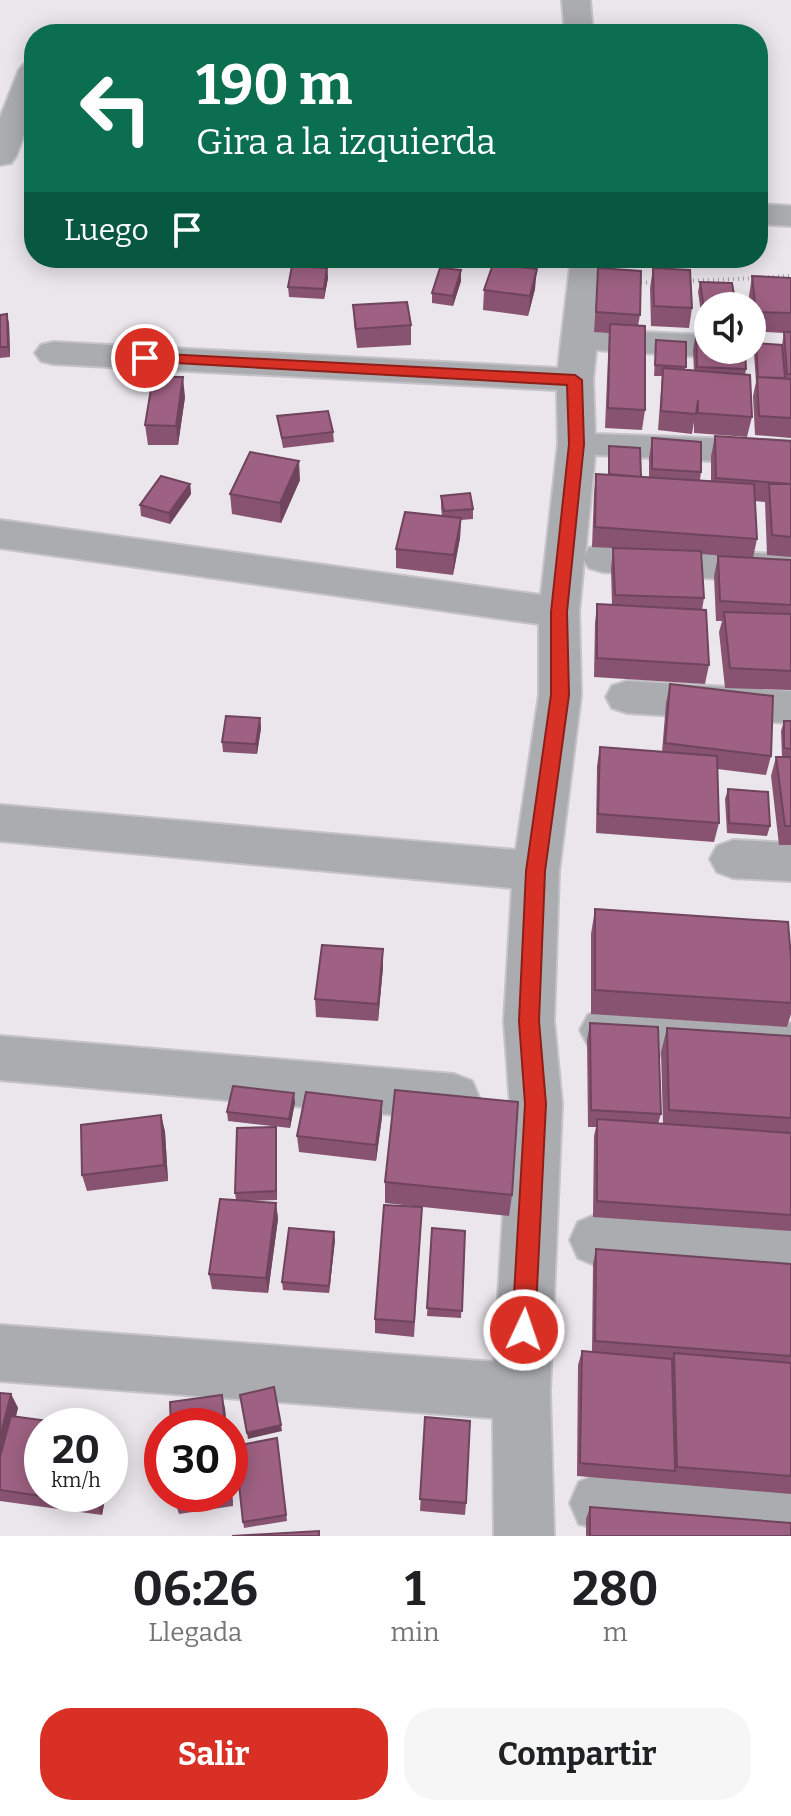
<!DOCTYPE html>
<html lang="es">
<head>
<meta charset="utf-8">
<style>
	:root { --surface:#fff; --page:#f6f6f6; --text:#202124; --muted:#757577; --accent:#d93025 }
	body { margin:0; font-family:Bitter,serif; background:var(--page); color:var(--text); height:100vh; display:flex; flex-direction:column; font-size:30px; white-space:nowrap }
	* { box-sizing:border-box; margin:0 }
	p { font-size:26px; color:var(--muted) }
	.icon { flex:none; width:44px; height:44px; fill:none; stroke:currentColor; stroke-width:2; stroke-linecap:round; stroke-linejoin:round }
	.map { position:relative; height:1536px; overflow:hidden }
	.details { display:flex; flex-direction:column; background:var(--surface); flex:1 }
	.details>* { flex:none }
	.hud { position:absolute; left:24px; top:24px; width:744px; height:244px; border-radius:32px; box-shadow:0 4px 20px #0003; background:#0b6e4f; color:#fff; overflow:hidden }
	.buttons { position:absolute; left:694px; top:292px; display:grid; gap:16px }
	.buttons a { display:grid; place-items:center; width:72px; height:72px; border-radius:50%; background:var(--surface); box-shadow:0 4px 20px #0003; font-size:40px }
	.speed { position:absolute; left:24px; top:1408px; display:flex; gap:16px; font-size:40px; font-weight:700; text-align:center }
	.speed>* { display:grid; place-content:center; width:104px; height:104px; border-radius:50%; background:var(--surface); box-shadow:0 4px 20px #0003; line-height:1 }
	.speed small { font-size:20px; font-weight:400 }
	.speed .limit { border:12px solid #d22; background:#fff; color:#111 }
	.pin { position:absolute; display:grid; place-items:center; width:68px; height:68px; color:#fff; margin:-34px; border:4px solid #fff; border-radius:50%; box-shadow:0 2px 8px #0007 }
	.me { position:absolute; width:88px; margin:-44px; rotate:3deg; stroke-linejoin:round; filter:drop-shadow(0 0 6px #0008) }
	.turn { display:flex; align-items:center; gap:28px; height:168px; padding:0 40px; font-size:36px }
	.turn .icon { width:104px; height:104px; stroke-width:2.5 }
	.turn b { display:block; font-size:56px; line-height:68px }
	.then { display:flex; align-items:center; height:76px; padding:0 40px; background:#0003; gap:16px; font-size:30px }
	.eta { display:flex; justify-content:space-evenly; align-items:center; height:136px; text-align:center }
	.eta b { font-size:48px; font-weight:700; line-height:56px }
	.cta { display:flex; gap:16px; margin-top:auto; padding:16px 40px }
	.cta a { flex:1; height:92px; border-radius:32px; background:var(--accent); color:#fff; font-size:32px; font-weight:700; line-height:92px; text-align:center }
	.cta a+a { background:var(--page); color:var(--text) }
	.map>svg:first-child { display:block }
</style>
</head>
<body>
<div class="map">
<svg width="791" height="1536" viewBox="0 0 791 1536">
	<rect width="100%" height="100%" fill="#eae6ec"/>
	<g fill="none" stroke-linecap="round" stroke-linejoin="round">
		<defs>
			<path id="minor" d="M562 0H590L593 34H565Z
				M34 61V108L16 156 11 163 0 165V118L19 70 24 64Z
				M758 204 791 206V226L758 224Z
				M571 258H605L598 330 708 335V350H723L708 357 596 350 593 380 595 434 791 441V465L595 455 585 555 589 548 603 544 791 555V583L603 572 589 568 584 560 579 612 581 695 559 871 554 1021 562 1104 550 1392 554 1536H494L493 1418 0 1381V1325L494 1362 510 1104 504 1021 512 888 0 841V805L516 850 539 695V624L0 548V520L541 595 558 444 557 390 53 364 41 361 35 353 41 345 53 342 558 368Z
				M627 681 791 691V723L627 713 612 708 606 697 612 686Z
				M733 840 791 843V881L733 878 717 872 710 859 717 846Z
				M605 1008 791 1023V1067L605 1052 588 1045 580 1030 588 1015Z
				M0 1036 454 1074 472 1081 479 1097 472 1113 454 1120 0 1080Z
				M597 1214 791 1231V1283L597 1266 578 1258 570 1240 578 1222Z
				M600 1473 791 1486V1536C732 1536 631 1536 579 1524L570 1503 579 1482Z"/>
		</defs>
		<use href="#minor" stroke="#c6c3c8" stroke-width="4"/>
		<path stroke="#a29fa3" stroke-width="4" stroke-dasharray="1 4" stroke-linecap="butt" d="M768 277 791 276
			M688 281 758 278
			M636 283 658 282"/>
		<use href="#minor" fill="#abacaf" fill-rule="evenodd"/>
	</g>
	<path fill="#885371" d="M327 268 328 278 324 299 289 297 288 287Z
		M598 268 640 315 638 326 645 410 642 430 605 428 609 333 594 332Z
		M653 268 692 308 689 328 651 326 650 288Z
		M752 276 791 278V438L755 435 753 396 756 382 754 354 756 343 782 345 784 333 752 331V306H750L749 296Z
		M461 281 453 306 432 303V293Z
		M700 282 708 306V326H703L698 292Z
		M535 289 528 316 483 310 484 290Z
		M353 305 411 325V345L357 348 354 325Z
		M7 314 9 324 10 357 0 358V315Z
		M696 331 746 369 745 375 752 417 747 437 694 433V422L692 434 658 430 662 376H654L656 340 686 342 685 370 694 371 693 350Z
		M185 397 178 445H148L145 425Z
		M277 416 333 432 334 442 283 448Z
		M715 436 791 441V557L767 555 765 502 755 501 757 539 753 558 791 560V690L725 688 719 632 722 621H716L714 576 718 556 750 558 701 554 704 598 702 610 709 665 705 684 594 677 595 623 597 604 612 605 611 568 613 548 592 547 594 493 596 474H608L609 446 641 477H649V458L652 438 701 472 700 480 711 481V456Z
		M300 480 281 523 232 514 230 494Z
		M190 484 191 494 170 524 141 516 140 505Z
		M441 496 473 509V519L461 520 460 538 453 575 396 568V549L442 516 441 507Z
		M670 684 771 756 766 775 717 769 719 823 714 842 596 833 597 766 600 747 662 752 666 703Z
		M260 718 261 728 257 754 223 752 222 742Z
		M784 721H791V845H779L771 776 776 757H782L781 731Z
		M728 789 770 826 767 836 727 833 725 799Z
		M595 909 791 958V1014L787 1027 591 1014V934Z
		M383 949V967L378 1021 316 1017 315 999Z
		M590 1023 661 1114 658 1124H663L661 1052 667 1028 791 1036V1231L593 1217 594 1136 596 1127H588L587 1040Z
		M382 1101V1117L376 1161 299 1152 297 1136Z
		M295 1102 290 1128 228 1121 227 1112Z
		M161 1115 165 1132 168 1181 87 1191 82 1175Z
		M277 1136V1200L244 1201 276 1203 278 1219 268 1293 212 1289 209 1274 236 1200 235 1193Z
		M385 1182 512 1195 509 1216 385 1203Z
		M422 1207 414 1337 375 1333V1319Z
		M432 1228 465 1231 461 1318 427 1316Z
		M335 1240 329 1293 283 1290 282 1282Z
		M596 1249 791 1264V1494L577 1476 578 1365 582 1351 592 1352 593 1264Z
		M0 1393 11 1394 18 1408 16 1416 42 1494H106L102 1515 0 1501Z
		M425 1417 466 1503 465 1515 420 1511Z
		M277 1438 287 1521 244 1528 243 1522Z
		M230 1466 233 1506 179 1514 175 1502Z
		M590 1507 791 1536H586V1519Z"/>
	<path fill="#6f445c" d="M327 268 328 278 324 299V289Z
		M537 269 535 289 528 316 530 296Z
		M461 270V281L453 306V296Z
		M7 314 9 324 10 357 8 347Z
		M183 377 185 397 178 445 176 426Z
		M299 461 300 480 281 523 280 503Z
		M190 484 191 494 170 524 169 513Z
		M461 518 460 538 453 575 454 555Z
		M260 718 261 728 257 754 256 744Z
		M383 949V967L378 1021V1004Z
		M294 1093 295 1102 290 1128 289 1119Z
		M382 1101V1117L376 1161V1145Z
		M161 1115 165 1132 168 1181 164 1165Z
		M276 1127 277 1136V1200L276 1191Z
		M276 1203 278 1219 268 1293 266 1278Z
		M334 1232 335 1240 329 1293V1286Z
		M11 1394 18 1408 1 1473 0 1470V1437Z
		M222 1395 225 1408 227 1426H225Z
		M281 1425 282 1431 248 1439 247 1433Z
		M112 1430 118 1443 110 1478V1441Z
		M230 1466 233 1506 230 1494Z
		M98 1494H106L102 1515 96 1504Z"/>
	<path fill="#9e6183" stroke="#6f445c" stroke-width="2" d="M493 264 537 269 530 296 484 290Z
		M292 266 327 268 324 289 288 287Z
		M440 268 461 270 453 296 432 293Z
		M598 268 641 271 640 315 596 312Z
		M653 268 690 270 692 308 654 306Z
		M752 276 791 278V313L756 312Z
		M700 282 732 283 736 306H708V316H705Z
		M407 302 411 325 356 329 353 305Z
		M7 314 8 347H0V315Z
		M610 324 645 326V410L608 408Z
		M696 331H708V350H745L746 369 697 367Z
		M784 332H791V374H787Z
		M656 340 686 342V367L655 365Z
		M756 343 782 345 785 378 758 377Z
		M663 368 750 375 752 417 698 413V400L696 414 661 411Z
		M153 377H183L176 426 145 425Z
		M757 377 791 379V418L759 416Z
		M328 411 333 432 282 438 277 416Z
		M715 436 791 441V484L716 478Z
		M652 438 701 442V472L652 469Z
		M609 446 640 448 641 477 609 474Z
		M250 452 299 461 280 503 230 494Z
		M596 474 754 484 757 539 595 527Z
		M161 476 190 484 169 513 140 505Z
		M769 484H791V537L772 535Z
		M470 493 473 509 444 511 441 496Z
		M405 512 461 518 454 555 396 549Z
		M613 548 701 551 704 598 615 595Z
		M718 556 791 560V605L720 601Z
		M597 604 706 610 709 665 597 658Z
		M724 612 791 614V671L730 668Z
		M670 684 773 696 771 756 665 743Z
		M226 716 260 718 256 744 222 742Z
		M784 721H791V749L784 748Z
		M600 747 717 756 719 823 598 814Z
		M776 757H791V826H785Z
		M728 789 768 792 770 826 729 823Z
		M595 909 788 922 791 958V1003L595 990Z
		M322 945 383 949 378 1004 315 999Z
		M590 1023 658 1027 661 1114 591 1110Z
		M667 1028 791 1036V1118L669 1110Z
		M233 1086 294 1093 289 1119 227 1112Z
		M395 1090 518 1102 512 1195 385 1182Z
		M306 1092 382 1101 376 1145 297 1136Z
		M161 1115 164 1165 82 1175 81 1125Z
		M597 1119 791 1133V1215L597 1201Z
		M276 1127V1191L235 1193 237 1128Z
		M220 1199 276 1203 266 1278 209 1274Z
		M384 1205 422 1207 414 1322 375 1319Z
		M289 1228 334 1232 329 1286 282 1282Z
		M432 1228 465 1231 462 1311 427 1308Z
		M596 1249 791 1264V1356L595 1341Z
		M582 1351 672 1359 675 1471 580 1463Z
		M674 1353 791 1363V1476L677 1467Z
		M274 1387 281 1425 247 1433 240 1395Z
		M0 1393 11 1394 0 1437Z
		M222 1395 225 1426H171L170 1402Z
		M11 1416 85 1426H42V1494H98L96 1504 0 1490V1457Z
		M425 1417 470 1421 466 1503 420 1499Z
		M277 1438 286 1515 243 1522 235 1446Z
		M174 1494H228L175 1502Z
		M590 1507 791 1523V1536H590Z
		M319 1531V1536H232Z"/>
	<path fill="#d93025" stroke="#8d1f18" stroke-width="2" d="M145 353 575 375 582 380 584 444 567 612 569 695 545 871 539 1021 546 1104 535 1330 532 1338 524 1342 516 1338 512 1330 525 1104 519 1021 526 871 551 695V612L569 444 567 385 140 361 138 358Z"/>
</svg>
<div class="buttons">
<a><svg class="icon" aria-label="sound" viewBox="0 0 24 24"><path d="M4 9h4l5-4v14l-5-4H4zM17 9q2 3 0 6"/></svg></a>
</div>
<div class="speed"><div>20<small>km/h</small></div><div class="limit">30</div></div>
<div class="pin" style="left:145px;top:358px;background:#d93025"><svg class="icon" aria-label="arrive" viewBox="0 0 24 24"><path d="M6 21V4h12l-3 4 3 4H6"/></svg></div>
<svg class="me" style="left:524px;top:1330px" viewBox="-20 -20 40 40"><circle r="17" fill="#d93025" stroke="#fff" stroke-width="3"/><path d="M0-11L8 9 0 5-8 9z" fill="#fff"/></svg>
<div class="hud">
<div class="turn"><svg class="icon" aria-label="left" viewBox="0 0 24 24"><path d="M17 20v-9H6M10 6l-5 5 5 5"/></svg><div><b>190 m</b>Gira a la izquierda</div></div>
<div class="then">Luego<svg class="icon" aria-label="arrive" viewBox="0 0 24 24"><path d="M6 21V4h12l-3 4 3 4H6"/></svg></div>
</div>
</div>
<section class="details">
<div class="eta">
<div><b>06:26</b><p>Llegada</p></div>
<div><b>1</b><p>min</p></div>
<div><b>280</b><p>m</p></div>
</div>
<div class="cta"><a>Salir</a><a>Compartir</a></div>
</section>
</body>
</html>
